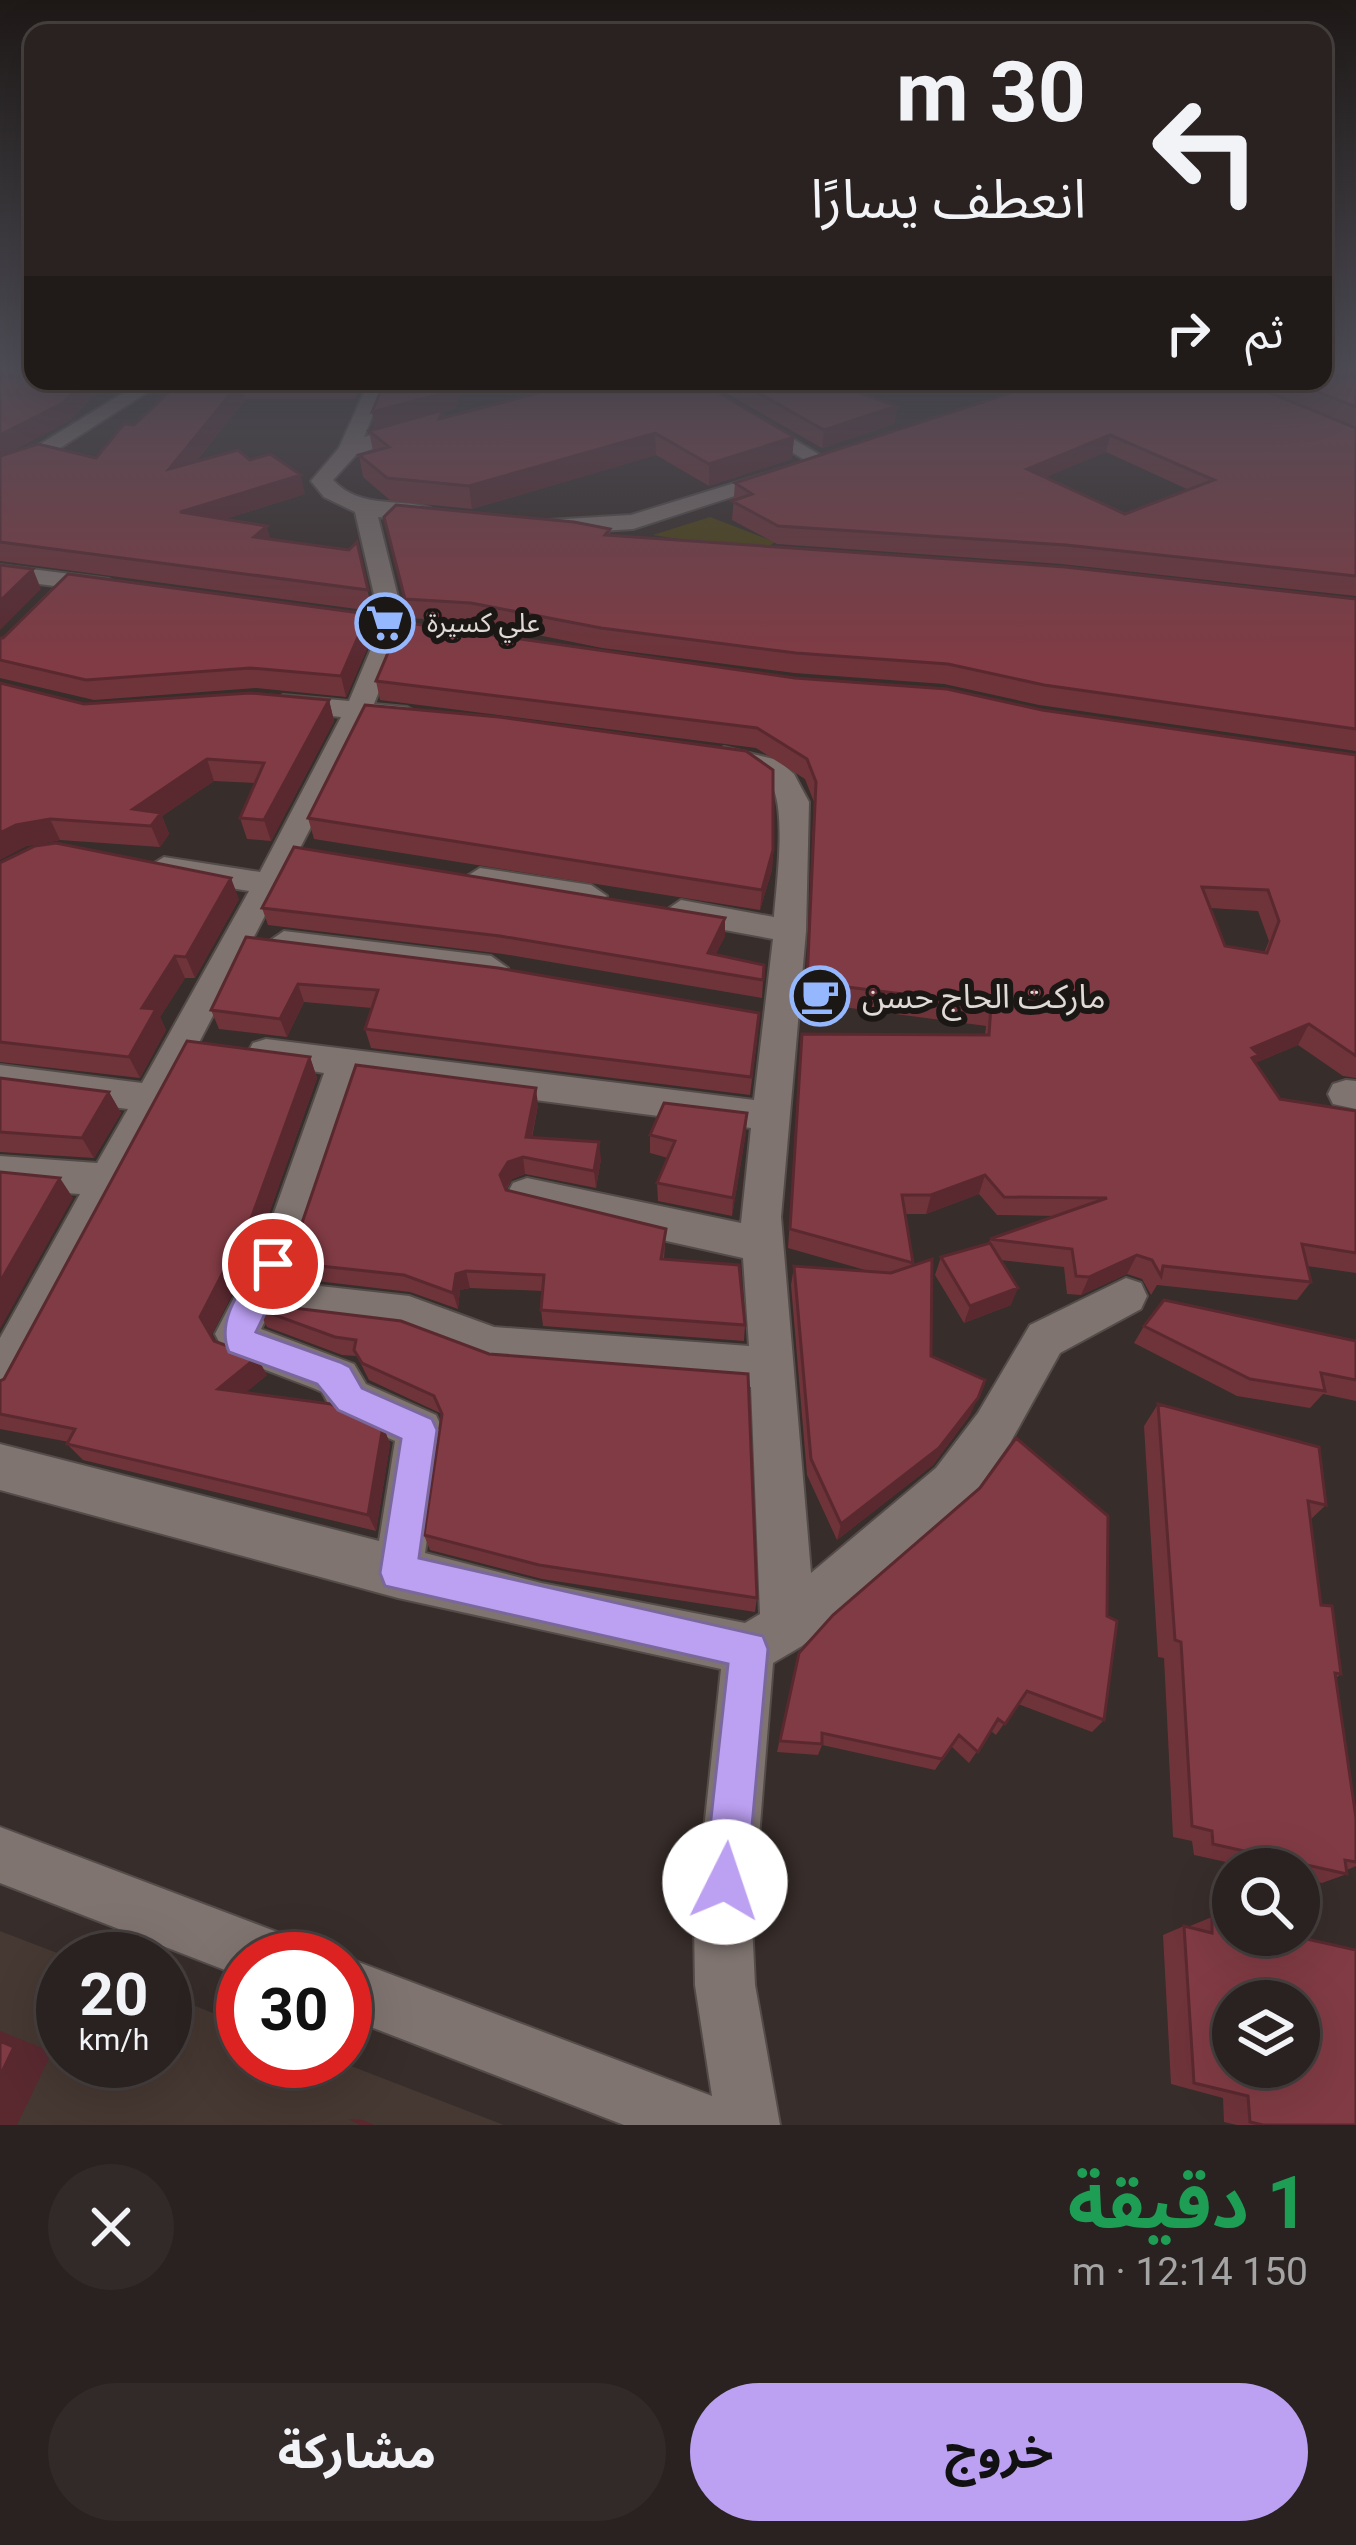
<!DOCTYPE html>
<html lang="ar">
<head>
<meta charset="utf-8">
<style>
	:root { --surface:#292220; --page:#312a29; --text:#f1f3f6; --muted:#a5a4a5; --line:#453f3e; --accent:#bca0f2 }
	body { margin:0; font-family:Roboto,"Noto Sans Arabic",sans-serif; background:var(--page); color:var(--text); direction:rtl; height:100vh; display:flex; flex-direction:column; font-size:45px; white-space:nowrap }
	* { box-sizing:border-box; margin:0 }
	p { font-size:39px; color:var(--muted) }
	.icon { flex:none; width:66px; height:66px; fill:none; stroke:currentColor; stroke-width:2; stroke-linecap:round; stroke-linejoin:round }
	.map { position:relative; height:2125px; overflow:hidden; direction:ltr }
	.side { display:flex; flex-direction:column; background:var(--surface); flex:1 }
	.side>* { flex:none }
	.banner { position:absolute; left:24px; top:24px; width:1308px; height:366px; border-radius:24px; box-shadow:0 12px 48px #0002,0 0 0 3px var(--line); direction:rtl; background:#292220; color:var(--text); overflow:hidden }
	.fabs { position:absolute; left:1212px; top:1848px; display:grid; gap:24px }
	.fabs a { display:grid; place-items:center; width:108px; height:108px; border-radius:50%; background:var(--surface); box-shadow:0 12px 48px #0002,0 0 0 3px var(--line); font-size:60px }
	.speed { position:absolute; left:36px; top:1932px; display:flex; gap:24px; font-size:60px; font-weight:700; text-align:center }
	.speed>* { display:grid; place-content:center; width:156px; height:156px; border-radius:50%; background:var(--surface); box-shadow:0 12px 48px #0002,0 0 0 3px var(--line); line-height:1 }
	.speed small { font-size:30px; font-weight:400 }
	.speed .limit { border:18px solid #d22; background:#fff; color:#111 }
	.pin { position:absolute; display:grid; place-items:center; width:102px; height:102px; color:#fff; margin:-51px; border:6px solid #fff; border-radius:50%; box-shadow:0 3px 12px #0007 }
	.me { position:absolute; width:132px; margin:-66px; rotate:4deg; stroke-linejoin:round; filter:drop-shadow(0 0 9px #0008) }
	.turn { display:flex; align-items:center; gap:42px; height:252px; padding:0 48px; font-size:54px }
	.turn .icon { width:156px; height:156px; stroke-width:2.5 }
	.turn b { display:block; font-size:84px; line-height:102px }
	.then { display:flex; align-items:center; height:114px; padding:0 48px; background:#0003; gap:24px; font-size:45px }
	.round { display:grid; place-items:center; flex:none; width:126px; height:126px; border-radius:63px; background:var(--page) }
	.headline { display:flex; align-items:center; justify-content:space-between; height:204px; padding:0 48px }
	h1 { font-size:72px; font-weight:700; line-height:90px; color:#1e9e55 }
	.cta { display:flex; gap:24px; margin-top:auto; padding:24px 48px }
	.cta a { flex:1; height:138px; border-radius:72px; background:var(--accent); color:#111; font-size:48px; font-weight:700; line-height:138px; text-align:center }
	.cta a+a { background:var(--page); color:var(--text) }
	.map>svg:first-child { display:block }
</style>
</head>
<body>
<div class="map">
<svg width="1356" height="2125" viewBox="0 0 1356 2125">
	<rect width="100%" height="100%" fill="#372d2a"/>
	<path fill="#463832" d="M0 1931 73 1959H63V2061H165V1994L243 2025V2061H338L504 2125H0Z"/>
	<path fill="#4e4312" d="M710 517 775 542 761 552 653 535Z"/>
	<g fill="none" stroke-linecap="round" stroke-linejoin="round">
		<defs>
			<path id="minor" d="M143 381H165L38 462 0 473V460L24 454Z
				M369 381H387L364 437 418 423 428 429 356 455 333 480C365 515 414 492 446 516L435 523 378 517 405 625 374 704 407 707 421 715 407 723 367 719 16 1395 0 1401V1338L80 1194 0 1188V1156L97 1163 128 1109 0 1093V1065L142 1083 249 891 164 877 148 867 164 857 260 872 341 717 283 711 270 703 283 695 349 701 381 625 355 512 324 497 311 481 339 448Z
				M674 381H696L830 461 813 465Z
				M780 469 790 475 787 479 633 529 549 534 538 527 549 520 631 515Z
				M0 565 109 579 121 586 109 593 0 579Z
				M724 747 778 760 794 774 809 802 806 931 781 1217 811 1573 936 1468 978 1413 1030 1325 1126 1278 1141 1283 1147 1296 1141 1309 1060 1353 1010 1443 970 1500 802 1646 773 1663 752 1924 755 1985 780 2125H624L345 2017V1959H341L345 1957 712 2096 695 1985 694 1924 721 1669 398 1598 0 1490V1444L379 1541 395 1441 334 1414 322 1392 313 1388 226 1355 215 1334 265 1238 324 1073 253 1061 248 1052 253 1043 266 1039 754 1100 773 939 681 922 665 911 681 900 774 917C776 886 789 799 767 779 753 766 732 765 714 761L710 755ZM359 1077 751 1128 741 1223 527 1178 513 1183 507 1194 513 1205 527 1210 743 1258 749 1346 494 1327 409 1296 284 1282 304 1241ZM267 1317 408 1334 494 1367 751 1387 760 1614 745 1623 541 1583 425 1553 443 1430 436 1415 366 1384 354 1364 261 1329Z
				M480 868 591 885 607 896 591 907 469 885 464 878Z
				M284 931 491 956 508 968 491 980 272 950 268 942Z
				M1346 1080 1356 1081V1109L1333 1104 1328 1094 1333 1084Z
				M0 1827 293 1938 301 1959H243V1977L0 1883Z"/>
		</defs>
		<use href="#minor" stroke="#544c49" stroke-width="4"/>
		<use href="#minor" fill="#7f7470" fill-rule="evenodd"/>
	</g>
	<path fill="#6f333a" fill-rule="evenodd" d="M0 365 33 381H108L69 421 6 454 96 458 181 381H364L356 399H245L196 462 250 460 305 494 225 519 271 540 349 550 357 542 372 611 0 561Z
		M1356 365V427L1244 381H1323Z
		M705 381H836L845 388 897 406 894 424 822 448Z
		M1047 381 1356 428V596L1061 564 777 544 732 520 735 483ZM1106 452 1189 490 1125 514 1046 477Z
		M455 409 443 412 444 418 794 437 792 459 709 486 656 455 472 509 391 501 363 477 359 455 373 451 369 431 375 429 372 412Z
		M384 517 610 529V535L1356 599V751L1039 705 944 684 794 673 602 648 473 622 409 618Z
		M368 614 373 635 346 697 256 688 94 700 0 678V638Z
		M795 678 1042 710 1356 755V1078L1343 1076 1298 1045 1255 1063 1280 1099 1356 1111V1273L1307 1266 1311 1282 1297 1300 1157 1285 1151 1295 1142 1279 1127 1274 1081 1295 1067 1294 1064 1267 1000 1260 1011 1305 964 1323 935 1275 941 1257 989 1244 990 1239 1055 1216 997 1215 979 1194 926 1214H905L912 1266 931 1356 970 1415 933 1465 837 1540 807 1475 791 1285 794 1266 872 1272 788 1248 802 1034 985 1035 986 1026 805 1002 814 802 805 779 756 748 380 700 376 681ZM1210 908 1258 911 1269 941 1264 953 1225 946Z
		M329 700 334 721 271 841 247 839 240 818 255 783 214 781 162 816 169 834 160 847 60 840 27 846 84 704Z
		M308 818 773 850 772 870 760 910 314 839Z
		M0 863 239 899 195 978H185L160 1017 166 1030 140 1078 0 1062Z
		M262 908 725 936 715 955 764 965 762 998 503 954 268 925Z
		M246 937 758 1032 750 1095 371 1048 365 1029 372 1008 304 1002 287 1037 219 1029 211 1010Z
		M310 1057 317 1078 261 1236 211 1336 214 1341 267 1375 246 1392 383 1426 390 1444 376 1531 83 1460 67 1444 69 1442 0 1429V1381L4 1379Z
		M0 1078 109 1092 121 1113 94 1158 0 1152Z
		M538 1105 532 1138 601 1159 596 1188 525 1174 512 1179 506 1190 666 1229 664 1259 745 1325 744 1341 543 1326 541 1310 543 1291 470 1288 460 1290 458 1309 410 1292 291 1278 283 1262Z
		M746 1132 732 1216 658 1201 657 1183 668 1158 650 1153V1135Z
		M258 1309 401 1321 757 1598 755 1612 542 1579 430 1550 424 1535 442 1417 440 1413 369 1380 357 1356 342 1355 267 1327Z
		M1144 1326 1356 1341V1401L1323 1394 1310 1408 1237 1396 1134 1343Z
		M1158 1404 1326 1505 1310 1520 1321 1605 1341 1674 1336 1678 1356 1818V1866L1347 1870V1874L1322 1883 1299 1878V1869H1258L1194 1855 1192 1841 1173 1837 1164 1658 1158 1657 1144 1426Z
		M833 1615 1104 1720 1092 1732 1018 1704 996 1735 991 1731 969 1763 951 1746 935 1770 822 1745 818 1755 777 1752 799 1653Z
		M1212 1917 1356 2125H1237L1224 2122 1223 2098 1171 2084 1163 1935 1184 1926 1190 1927V1926Z"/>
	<path fill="#5a2930" d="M84 381H108L69 421 0 458V435Z
		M241 381 245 399 175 488 169 469Z
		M353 381H364L356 399Z
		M457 381H466L455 409 443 412 446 431 376 430 372 412Z
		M897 406 894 424 822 448 824 430Z
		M655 433 656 455 472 509 469 486Z
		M1110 435 1106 452 1023 487 1027 469Z
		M794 437 792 459 709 486V464Z
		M301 475 305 494 186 531 180 512Z
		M267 526 272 546 254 537Z
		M33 569 41 589 0 630V601Z
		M368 614 373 635 346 697 341 676Z
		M329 700 334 721 271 841 264 820Z
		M207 759 214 781 162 816 169 834 160 847 151 826 133 809Z
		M50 819 60 840 27 846 0 860V833L16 825Z
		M773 850 772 870 760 910 762 890Z
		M231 878 239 899 195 978 186 957Z
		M725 918V936L708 971V953Z
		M175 956 185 978 160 1017 166 1030 140 1078 129 1057 142 1008Z
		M298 984 304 1002 287 1037 280 1019Z
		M1309 1024 1298 1045 1248 1066 1252 1048Z
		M310 1057 317 1078 261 1236 211 1336 200 1317Z
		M536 1088 538 1105 528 1155 526 1137Z
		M109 1092 121 1113 94 1158 82 1138Z
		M747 1113 746 1132 732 1216 733 1198Z
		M599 1142 601 1159 596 1188 594 1171Z
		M523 1157 525 1174 512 1179 503 1192 500 1175 508 1162Z
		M985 1175 979 1194 926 1214 931 1195Z
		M60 1178 73 1198 0 1329V1282Z
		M1137 1255 1127 1274 1081 1295 1089 1277Z
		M466 1271 470 1288 460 1290 458 1309 453 1293 456 1274Z
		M1018 1288 1011 1305 964 1323 970 1306Z
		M257 1357 267 1375 229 1406 218 1389Z
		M978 1398 970 1415 933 1465 837 1540 841 1524Z
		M383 1426 390 1444 376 1531 368 1515Z
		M0 2031 52 2052 17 2125H0Z
		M348 2119 363 2120 374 2125H360Z"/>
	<path fill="#813b44" stroke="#5a2930" stroke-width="3" fill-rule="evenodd" d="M0 365H33V381H84L63 403 0 435Z
		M1323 365H1356V407L1291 381H1323Z
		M181 381H353H241L169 469 238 450 250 460 270 454 301 475 180 512 267 526 254 537 349 550 357 542 368 590 0 542V456L38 444 96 458 124 424 134 425Z
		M385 381H457L453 391 372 412Z
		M584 381H699L794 437 709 464 655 433 469 486 387 478 359 455 389 447 369 431 443 410 439 419Z
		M737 381H836L845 388 897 406 824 430Z
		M1047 381H1241L1356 428V576L1066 545 778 526 732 501 752 494 735 483ZM1110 435 1214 480 1125 514 1027 469Z
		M396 505 574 522 610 529 605 535 1065 567 1356 599V729L1044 685 948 664 796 653 601 628 471 603 405 599 384 517Z
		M0 565 33 569 0 601Z
		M68 574 368 614 341 676 250 668 86 680 0 660V638H3Z
		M401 622 795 678 947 689 1042 710 1356 755V1056L1309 1024 1252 1048 1259 1055 1252 1058 1280 1099 1356 1111V1253L1302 1244 1311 1282 1163 1266 1161 1276 1152 1260 1137 1255 1089 1277 1076 1276 1072 1249 990 1239 1107 1198 1004 1197 985 1175 931 1195H902L913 1263 790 1229 802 1034 989 1035 991 1005 807 982 816 782 807 759 757 728 376 681ZM1202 887 1268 890 1279 921 1267 953 1225 946Z
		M0 683 84 704 250 693 329 700 264 820 240 818 264 763 207 759 133 809 161 813 151 826 50 819 16 825 0 833Z
		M365 705 499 717 746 751 773 770V850L762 890 308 818Z
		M56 843 231 878 186 957 175 956 142 1008 156 1009 129 1057 0 1042V863L35 846Z
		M294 847 725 918 708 953 764 965 763 980 500 936 262 908Z
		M246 937 498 968 759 1013 751 1077 365 1029 378 990 298 984 280 1019 211 1010Z
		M187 1041 310 1057 252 1216 200 1317 214 1341 257 1357 218 1389 331 1404 383 1426 368 1515 67 1444 75 1429 0 1414V1381L4 1379Z
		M356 1065 536 1088 526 1137 599 1142 594 1171 523 1157 508 1162 500 1175 506 1190 666 1229 661 1259 739 1265 745 1325 541 1310 544 1275 466 1271 456 1274 453 1293 404 1275 283 1262 301 1226Z
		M0 1078 109 1092 82 1138 0 1132Z
		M664 1103 747 1113 733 1198 657 1183 675 1141 650 1135Z
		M0 1172 60 1178 0 1282Z
		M990 1243 1018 1288 970 1306 941 1257Z
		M932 1259 931 1356 985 1380 978 1398 939 1448 841 1524 811 1459 794 1266 891 1273Z
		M1164 1300 1356 1341V1380L1321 1373 1325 1391 1250 1379 1144 1326Z
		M261 1304 401 1321 489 1354 748 1374 757 1598 539 1565 424 1535 442 1414 434 1396 362 1363 354 1350 356 1340 335 1337 258 1309Z
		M1158 1404 1319 1447 1326 1505 1308 1501 1321 1605 1332 1606 1341 1674 1335 1673 1356 1818V1862L1345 1860 1347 1874 1213 1844 1212 1831 1192 1826 1181 1642 1175 1640Z
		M1016 1438 1108 1516 1107 1616 1117 1621 1104 1720 1027 1691 1005 1724 998 1719 978 1752 959 1735 942 1759 822 1733V1744L780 1741 799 1653 833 1615 980 1488Z
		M1212 1917 1233 1922V1935H1289L1356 1950V2125H1263L1250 2122 1248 2096 1194 2083 1184 1926 1212 1933ZM1233 2001H1299V2067H1233Z
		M0 2041 14 2047 0 2076Z"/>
	<linearGradient id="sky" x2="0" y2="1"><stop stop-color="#1e1917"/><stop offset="0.55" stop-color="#4d4c55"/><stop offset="1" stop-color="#4d4c55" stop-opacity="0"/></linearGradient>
	<rect width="1356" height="663" fill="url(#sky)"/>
	<path fill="#bca0f2" stroke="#7a689d" stroke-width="3" d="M273 1250 284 1254 289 1264 256 1332 340 1362 350 1367 362 1388 432 1419 437 1430 419 1558 763 1636 768 1649 747 1882 740 1898 725 1904 710 1898 704 1882 728 1664 385 1586 380 1573 401 1439 338 1410 317 1384 229 1352C214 1318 246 1283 262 1254Z"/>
	<defs>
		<symbol id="supermarket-ring" viewBox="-11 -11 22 22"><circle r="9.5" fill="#1b1715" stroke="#95b7fd" stroke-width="1.5"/><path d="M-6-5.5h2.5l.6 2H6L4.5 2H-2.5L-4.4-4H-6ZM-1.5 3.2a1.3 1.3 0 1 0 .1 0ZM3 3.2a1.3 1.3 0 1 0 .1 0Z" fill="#95b7fd"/></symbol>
		<symbol id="cafe-ring" viewBox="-11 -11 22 22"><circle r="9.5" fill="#1b1715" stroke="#95b7fd" stroke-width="1.5"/><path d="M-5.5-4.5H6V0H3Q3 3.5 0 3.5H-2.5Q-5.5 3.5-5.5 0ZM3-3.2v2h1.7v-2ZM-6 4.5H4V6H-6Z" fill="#95b7fd"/></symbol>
	</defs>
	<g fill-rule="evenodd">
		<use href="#supermarket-ring" x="352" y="590" width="66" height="66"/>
		<use href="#cafe-ring" x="787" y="963" width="66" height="66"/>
	</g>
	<g text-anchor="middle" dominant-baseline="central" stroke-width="12" stroke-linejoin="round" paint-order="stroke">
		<g font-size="27" fill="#e0dad7" stroke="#1b1715" text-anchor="start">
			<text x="427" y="623">علي كسيرة</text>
		</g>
		<g font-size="33" fill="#e0dad7" stroke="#1b1715" text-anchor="start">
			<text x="862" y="996">ماركت الحاج حسن</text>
		</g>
	</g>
</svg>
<div class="fabs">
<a><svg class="icon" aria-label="search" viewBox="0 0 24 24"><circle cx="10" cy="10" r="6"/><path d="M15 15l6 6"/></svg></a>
<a><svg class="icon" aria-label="layers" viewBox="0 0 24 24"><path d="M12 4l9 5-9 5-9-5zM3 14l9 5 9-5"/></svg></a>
</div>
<div class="speed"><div>20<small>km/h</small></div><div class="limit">30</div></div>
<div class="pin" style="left:273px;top:1264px;background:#d93025"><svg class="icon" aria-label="arrive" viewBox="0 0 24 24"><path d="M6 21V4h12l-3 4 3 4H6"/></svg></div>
<svg class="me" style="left:725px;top:1882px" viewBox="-20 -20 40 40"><circle r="19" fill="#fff"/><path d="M0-13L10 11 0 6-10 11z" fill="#bca0f2"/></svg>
<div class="banner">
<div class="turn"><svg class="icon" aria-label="left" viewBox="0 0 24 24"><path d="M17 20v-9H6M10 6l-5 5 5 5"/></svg><div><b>30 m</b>انعطف يسارًا</div></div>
<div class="then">ثم<svg class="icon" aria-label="right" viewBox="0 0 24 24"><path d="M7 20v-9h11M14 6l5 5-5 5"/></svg></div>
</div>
</div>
<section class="side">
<div class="headline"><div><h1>1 دقيقة</h1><p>150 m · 12:14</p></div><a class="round"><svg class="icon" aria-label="close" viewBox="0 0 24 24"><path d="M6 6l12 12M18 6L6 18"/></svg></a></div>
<div class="cta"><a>خروج</a><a>مشاركة</a></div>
</section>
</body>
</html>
